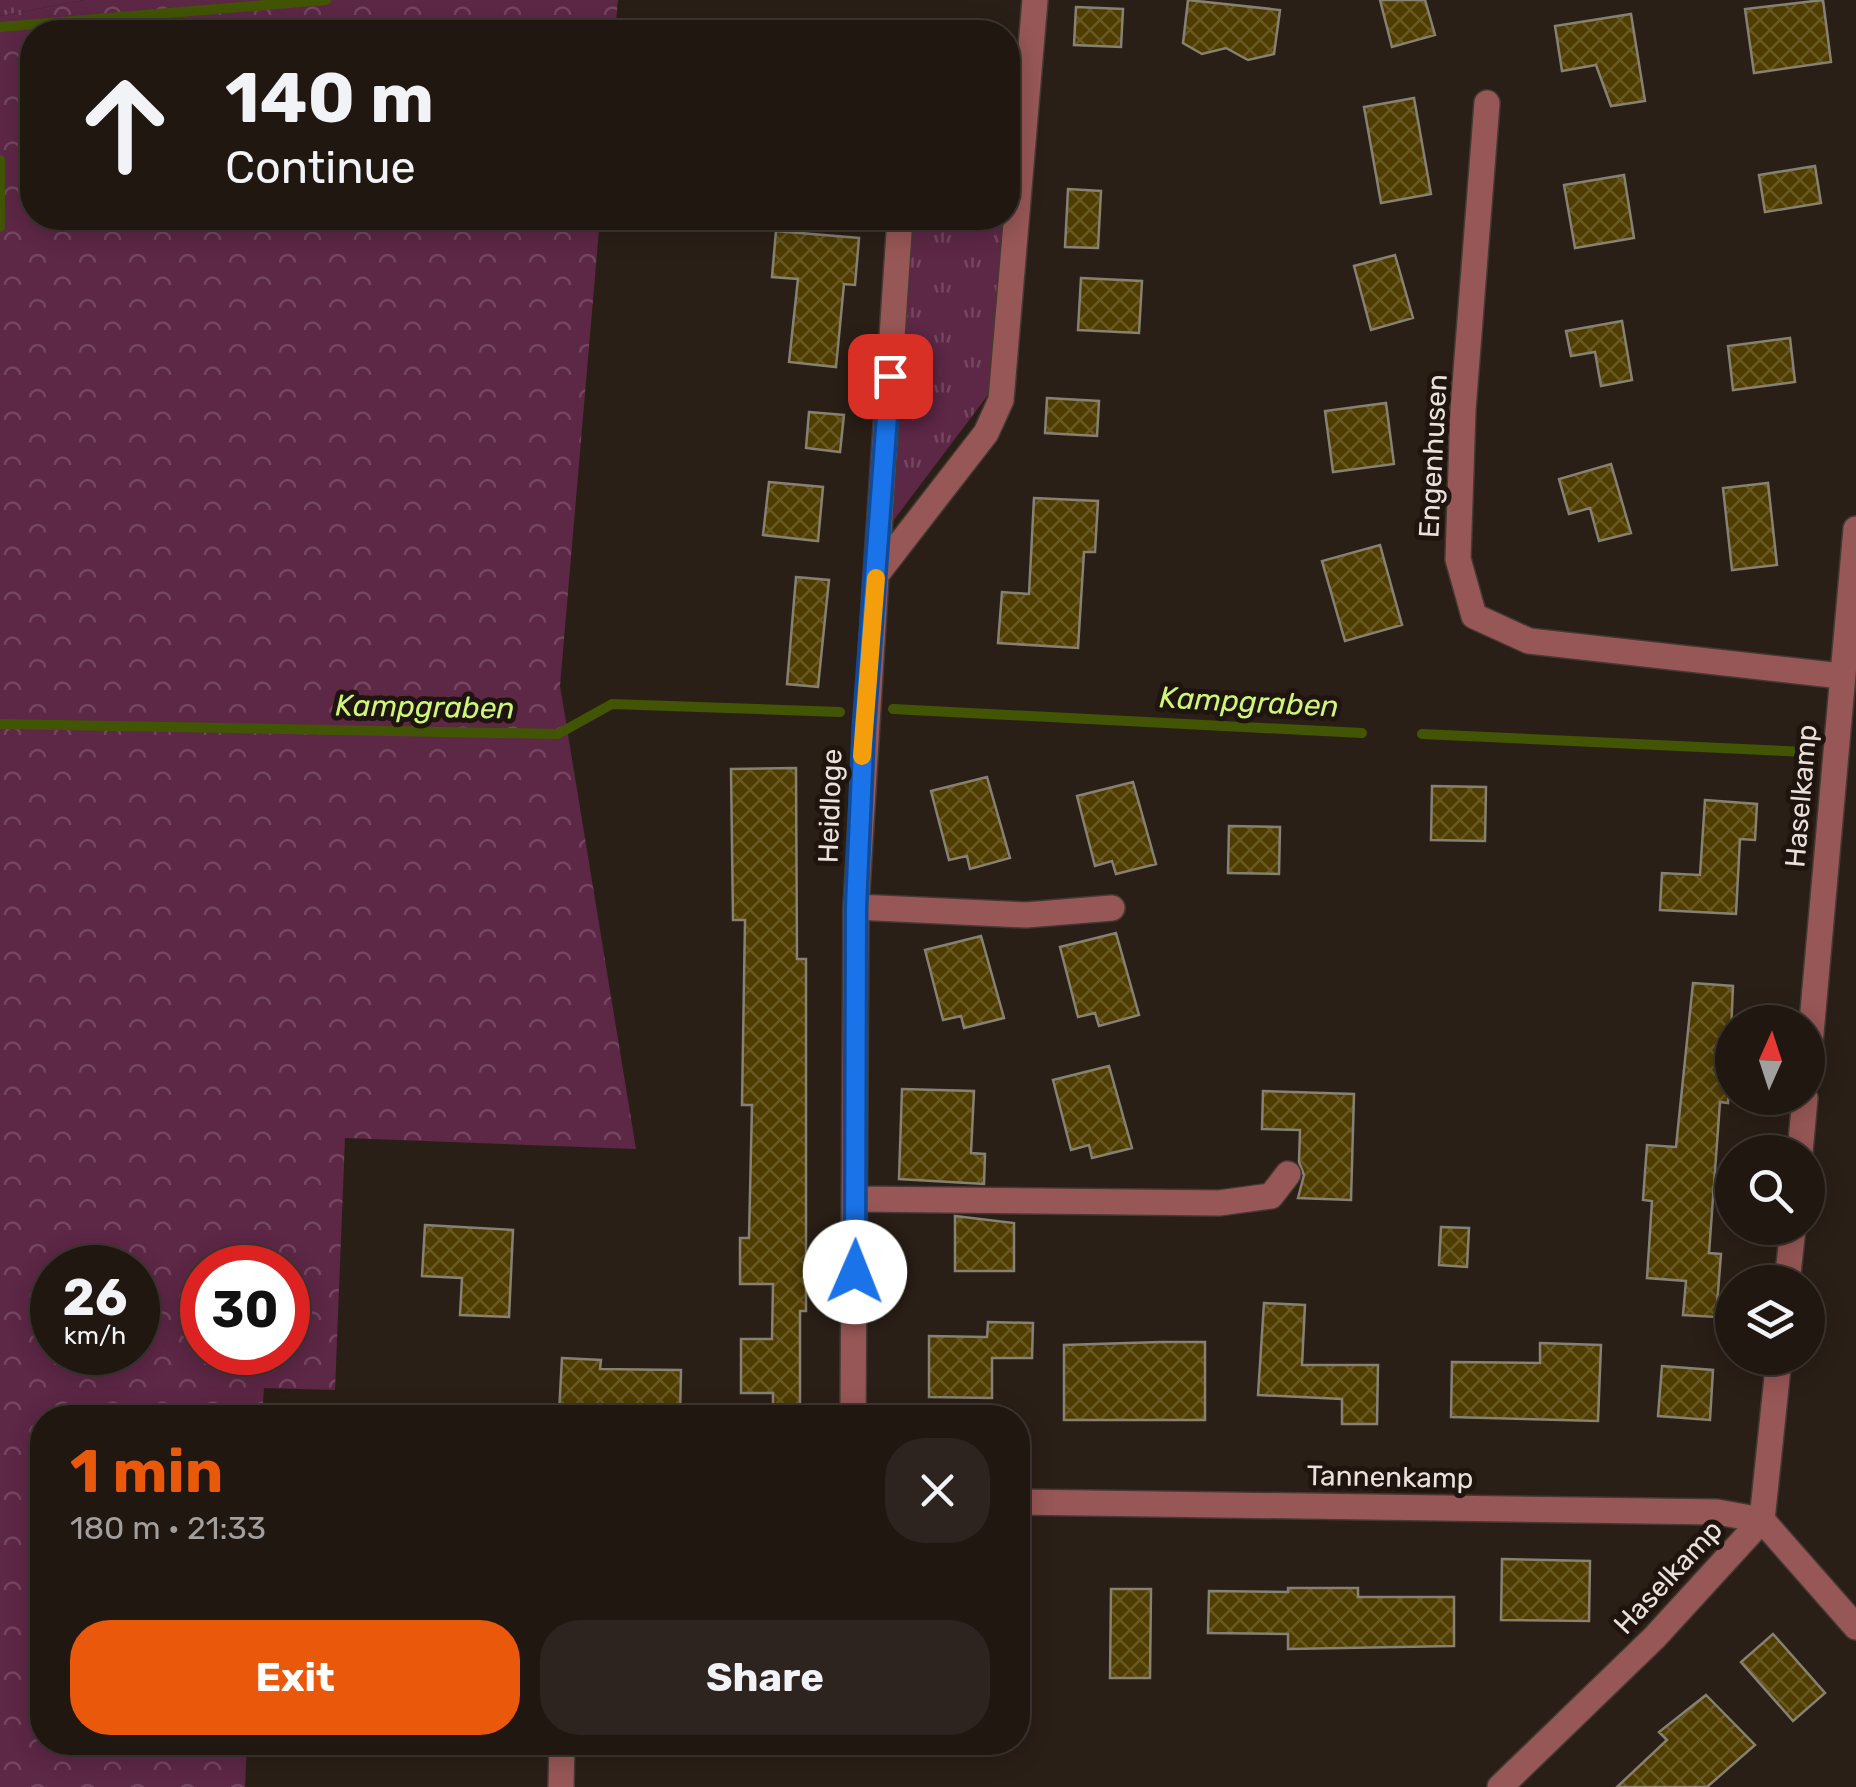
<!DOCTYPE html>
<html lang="en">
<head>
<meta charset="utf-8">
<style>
	:root { --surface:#201711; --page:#2d241f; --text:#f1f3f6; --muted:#a29f9f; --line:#3d3631; --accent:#ea580c }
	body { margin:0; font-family:Rubik,sans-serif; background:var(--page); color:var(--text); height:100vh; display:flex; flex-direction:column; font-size:38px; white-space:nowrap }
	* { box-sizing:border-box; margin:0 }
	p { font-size:32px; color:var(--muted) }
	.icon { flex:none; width:55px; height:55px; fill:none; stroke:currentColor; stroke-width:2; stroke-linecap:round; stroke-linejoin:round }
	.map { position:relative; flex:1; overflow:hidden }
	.sheet { position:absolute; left:30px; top:1405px; width:1000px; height:350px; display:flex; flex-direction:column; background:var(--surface); border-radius:40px; box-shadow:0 5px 25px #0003,0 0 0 2px var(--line) }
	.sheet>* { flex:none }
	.guide { position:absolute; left:20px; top:20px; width:1000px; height:210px; border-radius:40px; box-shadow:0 5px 25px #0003,0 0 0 2px var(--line); background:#201711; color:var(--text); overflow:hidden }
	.needle { width:65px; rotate:3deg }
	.buttons { position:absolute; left:1715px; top:1005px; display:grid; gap:20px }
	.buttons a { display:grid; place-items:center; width:110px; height:110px; border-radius:50%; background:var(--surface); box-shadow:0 5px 25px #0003,0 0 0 2px var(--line); font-size:50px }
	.speed { position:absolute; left:30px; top:1245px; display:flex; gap:20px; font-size:50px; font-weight:700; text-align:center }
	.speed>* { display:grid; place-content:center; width:130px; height:130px; border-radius:50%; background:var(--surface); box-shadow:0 5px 25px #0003,0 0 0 2px var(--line); line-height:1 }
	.speed small { font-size:25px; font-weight:400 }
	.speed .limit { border:15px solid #d22; background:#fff; color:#111 }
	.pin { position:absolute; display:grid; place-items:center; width:85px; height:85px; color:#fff; margin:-42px; border-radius:20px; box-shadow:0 5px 15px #0006 }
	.me { position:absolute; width:110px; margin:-55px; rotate:1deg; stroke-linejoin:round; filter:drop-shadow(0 0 8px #0008) }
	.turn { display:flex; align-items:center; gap:35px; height:210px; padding:0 40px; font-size:45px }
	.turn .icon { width:130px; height:130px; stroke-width:2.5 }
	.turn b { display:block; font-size:70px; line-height:85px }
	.round { display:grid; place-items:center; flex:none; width:105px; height:105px; border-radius:40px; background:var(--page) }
	.headline { display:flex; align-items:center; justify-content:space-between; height:170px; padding:0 40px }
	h1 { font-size:60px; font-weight:700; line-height:75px; color:var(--accent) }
	.action { display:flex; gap:20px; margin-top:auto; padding:20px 40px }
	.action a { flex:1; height:115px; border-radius:40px; background:var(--accent); color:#fff; font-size:40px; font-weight:700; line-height:115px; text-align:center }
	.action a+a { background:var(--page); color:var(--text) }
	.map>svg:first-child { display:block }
</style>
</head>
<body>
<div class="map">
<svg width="1856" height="1787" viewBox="0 0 1856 1787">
	<defs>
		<pattern id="grass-tufts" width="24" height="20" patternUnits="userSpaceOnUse" patternTransform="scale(2.5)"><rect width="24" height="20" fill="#5d2746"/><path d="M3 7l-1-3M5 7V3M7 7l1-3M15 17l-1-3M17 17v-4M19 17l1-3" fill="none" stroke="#744660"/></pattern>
		<pattern id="forest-crowns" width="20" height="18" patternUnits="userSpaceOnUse" patternTransform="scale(2.5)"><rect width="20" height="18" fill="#5d2746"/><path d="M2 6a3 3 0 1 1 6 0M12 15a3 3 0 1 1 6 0" fill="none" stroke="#744660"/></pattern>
		<pattern id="building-cross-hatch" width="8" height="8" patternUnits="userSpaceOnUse" patternTransform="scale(2.5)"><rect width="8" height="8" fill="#4f3d00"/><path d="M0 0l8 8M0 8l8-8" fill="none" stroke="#685925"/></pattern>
	</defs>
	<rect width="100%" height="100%" fill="#2a1f17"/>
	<path fill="url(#grass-tufts)" d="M0 0H85L0 16Z
		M905 218H1004L994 387 887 529Z"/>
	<path fill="url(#forest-crowns)" fill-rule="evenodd" d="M85 0H618L615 32H32V218H600L560 686 636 1149 345 1138 335 1390 264 1388 262 1417 42 1418V1742L247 1743 245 1787H0V16ZM52 1268H138V1352H52ZM202 1268H288V1352H202Z"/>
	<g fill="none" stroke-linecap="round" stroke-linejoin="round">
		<path stroke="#415504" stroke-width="10" d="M0 27 326 0
			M0 160V227
			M893 709 1362 733
			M0 724 558 734 612 704 840 712
			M1422 734 1807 752"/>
	</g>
	<path fill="url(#building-cross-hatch)" stroke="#868172" stroke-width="2.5" d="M1188 0 1280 10 1274 54 1248 60 1226 48 1202 54 1183 43Z
		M1380 0H1425L1435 35 1392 47Z
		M1823 0 1831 62 1754 73 1745 9Z
		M1076 7 1123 9 1121 47 1074 45Z
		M1631 14 1645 101 1611 106 1596 65 1562 71 1555 26Z
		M1414 98 1431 194 1381 203 1364 107Z
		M1815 166 1821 203 1765 212 1759 175Z
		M1624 175 1634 238 1575 248 1564 185Z
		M1068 189 1101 191 1098 248 1065 247Z
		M776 231 859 238 855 285 844 284 836 367 789 362 798 279 772 277Z
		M1395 255 1413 318 1371 330 1354 266Z
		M1081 278 1142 281 1139 333 1078 330Z
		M1622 321 1632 380 1601 386 1595 352 1571 356 1566 331Z
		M1790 338 1795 382 1733 390 1728 346Z
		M1047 398 1099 401 1097 436 1045 433Z
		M1386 403 1394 464 1333 472 1325 411Z
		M809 412 844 415 840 452 806 448Z
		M1611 464 1631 533 1599 541 1590 508 1569 514 1559 479Z
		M769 482 823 487 818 541 763 535Z
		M1768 483 1777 565 1732 570 1723 488Z
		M1034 498 1098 501 1095 552H1084L1078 648 998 643 1002 592 1029 594Z
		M1380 545 1402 625 1345 641 1322 561Z
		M796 577 829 580 818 687 787 684Z
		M796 768 797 959H806V1311H800V1413L773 1414V1393H741V1339H772L773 1284H740V1238H749L752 1105H742L745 920H733L731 769Z
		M987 777 1010 858 970 869 967 856 949 860 931 791Z
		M1133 782 1156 864 1116 874 1112 861 1095 866 1077 796Z
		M1432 786 1486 787 1485 841 1431 840Z
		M1705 800 1757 804 1755 840 1740 839 1736 914 1660 910 1662 873 1700 875Z
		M1229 826 1280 827 1279 874 1228 873Z
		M1116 933 1139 1015 1099 1026 1095 1013 1078 1017 1060 947Z
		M981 936 1004 1018 964 1028 961 1016 943 1020 925 950Z
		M1693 983 1733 986 1728 1103 1720 1102 1709 1253 1721 1254 1716 1317 1683 1315 1686 1281 1647 1278 1652 1201 1643 1200 1647 1145 1676 1147Z
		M1109 1066 1132 1148 1092 1158 1089 1145 1071 1150 1053 1080Z
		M902 1089 974 1091 971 1153 985 1154 984 1184 899 1179Z
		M1263 1091 1354 1094 1351 1200 1298 1198 1304 1175 1299 1162 1300 1130 1262 1129Z
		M955 1216 1014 1223V1271H955Z
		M425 1225 513 1230 509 1317 460 1315 462 1278 422 1276Z
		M1441 1227 1469 1228 1467 1267 1439 1265Z
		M1264 1303 1305 1305 1302 1365H1378L1377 1424H1342V1399L1258 1395Z
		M988 1322 1033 1323 1032 1358H992V1398L929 1397V1336L987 1337Z
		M1161 1342H1205V1420H1064V1345Z
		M1540 1343 1601 1345 1598 1421 1451 1417 1452 1362 1540 1363Z
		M562 1358 601 1360 600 1369 681 1370 680 1418 559 1413Z
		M1662 1366 1713 1370 1710 1420 1658 1416Z
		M1502 1559 1590 1561 1589 1621 1501 1620Z
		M1288 1588H1358V1597H1454V1646L1288 1649V1634L1208 1633 1209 1591 1288 1592Z
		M1111 1589H1151L1150 1678H1110Z
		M1773 1634 1825 1693 1793 1721 1741 1662Z
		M1706 1695 1755 1745 1707 1787H1617L1667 1740 1659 1732Z"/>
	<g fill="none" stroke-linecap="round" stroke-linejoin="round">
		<defs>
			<path id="minor" d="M1487 103 1463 410 1458 559 1474 616 1529 641 1841 676
				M876 575 900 218
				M856 907 1026 915 1112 908
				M1808 1067 1856 529
				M1800 1152 1805 1098
				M856 1199 1219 1203 1271 1196 1288 1174
				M1787 1282 1793 1228
				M853 1418 856 907 876 575 986 433 1001 400 1035 0
				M1018 1502 1717 1512 1762 1520
				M1762 1520 1856 1627
				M561 1787 562 1742
				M1500 1787 1655 1637 1762 1520 1779 1358"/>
		</defs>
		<use href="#minor" stroke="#453a33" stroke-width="28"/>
		<use href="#minor" stroke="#975756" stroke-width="25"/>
	</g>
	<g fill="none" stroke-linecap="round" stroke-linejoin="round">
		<defs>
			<path id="route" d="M855 1272 856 907 864 726 890 376"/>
		</defs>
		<use href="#route" stroke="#114b97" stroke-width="25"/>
		<use href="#route" stroke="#1a73e8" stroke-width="18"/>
		<path stroke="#f59e0b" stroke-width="18" d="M862 756 876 578"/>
	</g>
	<g text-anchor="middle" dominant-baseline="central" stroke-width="10" stroke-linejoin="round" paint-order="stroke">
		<g font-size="28" fill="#e9e1dc" stroke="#20150e">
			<text transform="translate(1433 456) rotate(-87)">Engenhusen</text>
			<text transform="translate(1801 796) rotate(-85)">Haselkamp</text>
			<text transform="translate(830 806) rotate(-88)">Heidloge</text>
			<text transform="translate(1390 1477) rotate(1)">Tannenkamp</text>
			<text transform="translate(1668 1577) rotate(-47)">Haselkamp</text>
		</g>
		<g font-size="30" font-style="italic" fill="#cef67b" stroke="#20150e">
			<text transform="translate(1249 702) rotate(3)">Kampgraben</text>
			<text transform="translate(425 707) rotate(1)">Kampgraben</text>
		</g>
	</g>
</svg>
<div class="buttons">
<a><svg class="needle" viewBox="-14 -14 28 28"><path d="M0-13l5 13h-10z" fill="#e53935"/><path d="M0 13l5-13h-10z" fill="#a29f9f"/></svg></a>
<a><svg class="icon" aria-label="search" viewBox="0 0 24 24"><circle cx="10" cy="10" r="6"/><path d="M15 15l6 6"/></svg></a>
<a><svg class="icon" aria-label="layers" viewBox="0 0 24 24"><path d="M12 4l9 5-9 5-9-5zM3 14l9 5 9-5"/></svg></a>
</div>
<div class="speed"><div>26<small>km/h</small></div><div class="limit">30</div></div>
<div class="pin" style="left:890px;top:376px;background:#d93025"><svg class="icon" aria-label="arrive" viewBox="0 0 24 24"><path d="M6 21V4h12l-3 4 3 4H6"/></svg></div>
<svg class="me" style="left:855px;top:1272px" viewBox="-20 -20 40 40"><circle r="19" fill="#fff"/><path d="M0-13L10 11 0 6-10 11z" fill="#1a73e8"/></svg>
<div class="guide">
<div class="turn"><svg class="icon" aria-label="ahead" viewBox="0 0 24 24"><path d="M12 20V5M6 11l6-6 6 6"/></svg><div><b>140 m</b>Continue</div></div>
</div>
<section class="sheet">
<div class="headline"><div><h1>1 min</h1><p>180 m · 21:33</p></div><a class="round"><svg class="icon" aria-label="close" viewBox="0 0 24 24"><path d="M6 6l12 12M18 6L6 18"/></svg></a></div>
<div class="action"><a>Exit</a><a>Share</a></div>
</section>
</div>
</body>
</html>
